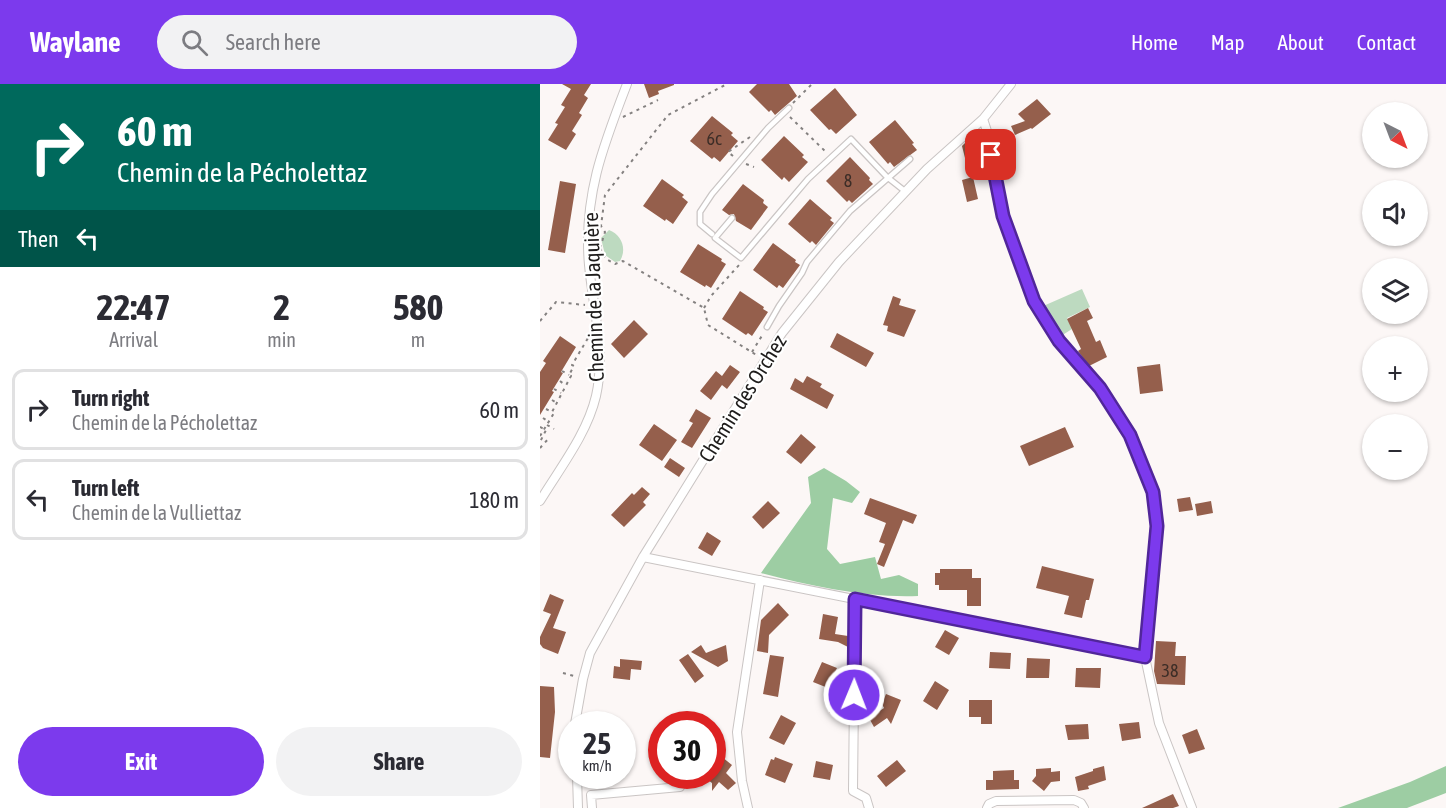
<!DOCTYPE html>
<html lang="en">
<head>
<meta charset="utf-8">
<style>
	:root { --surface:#fff; --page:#f2f2f3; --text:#2b2b33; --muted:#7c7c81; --line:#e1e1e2; --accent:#7c3aed }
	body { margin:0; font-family:"Asap Condensed",sans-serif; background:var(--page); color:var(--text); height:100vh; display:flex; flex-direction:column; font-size:22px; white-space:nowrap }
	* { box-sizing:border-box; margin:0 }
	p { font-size:20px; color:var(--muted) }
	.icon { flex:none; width:33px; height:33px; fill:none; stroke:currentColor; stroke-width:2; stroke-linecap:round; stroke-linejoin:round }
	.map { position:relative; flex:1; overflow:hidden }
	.panel { display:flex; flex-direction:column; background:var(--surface); width:540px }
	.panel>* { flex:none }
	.guide { background:#00695c; color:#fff; overflow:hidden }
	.needle { width:39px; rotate:138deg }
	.controls { position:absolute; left:822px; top:18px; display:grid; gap:12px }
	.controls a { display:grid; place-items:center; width:66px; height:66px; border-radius:50%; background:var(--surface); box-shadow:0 2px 4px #0004; font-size:30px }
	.speed { position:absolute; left:18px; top:627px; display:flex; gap:12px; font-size:30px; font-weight:700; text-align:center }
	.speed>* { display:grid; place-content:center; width:78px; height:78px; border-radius:50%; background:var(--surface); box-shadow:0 2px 4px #0004; line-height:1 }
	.speed small { font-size:15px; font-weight:400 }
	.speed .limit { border:9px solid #d22; background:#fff; color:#111 }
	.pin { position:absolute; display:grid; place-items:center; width:51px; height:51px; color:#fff; margin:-26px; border-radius:12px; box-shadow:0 3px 9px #0006 }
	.me { position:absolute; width:66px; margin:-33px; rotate:1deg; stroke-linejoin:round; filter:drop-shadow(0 0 4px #0008) }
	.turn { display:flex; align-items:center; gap:21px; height:126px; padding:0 18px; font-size:27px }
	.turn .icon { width:78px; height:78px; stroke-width:2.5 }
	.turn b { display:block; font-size:42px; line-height:51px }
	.then { display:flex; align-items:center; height:57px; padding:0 18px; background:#0003; gap:12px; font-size:22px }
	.eta { display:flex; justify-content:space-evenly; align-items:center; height:102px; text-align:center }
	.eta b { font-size:36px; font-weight:700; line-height:42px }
	.action { display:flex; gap:12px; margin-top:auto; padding:12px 18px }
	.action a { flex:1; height:69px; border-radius:36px; background:var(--accent); color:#fff; font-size:24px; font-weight:700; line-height:69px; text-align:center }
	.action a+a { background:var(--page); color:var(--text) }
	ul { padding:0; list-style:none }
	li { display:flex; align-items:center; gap:18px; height:81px; margin:0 12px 9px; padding:0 6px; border:3px solid var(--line); border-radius:12px }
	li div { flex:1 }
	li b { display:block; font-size:22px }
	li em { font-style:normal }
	header { display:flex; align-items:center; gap:36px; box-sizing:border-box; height:84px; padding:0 30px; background:var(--accent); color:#fff }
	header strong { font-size:28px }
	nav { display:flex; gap:33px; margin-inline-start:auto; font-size:21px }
	.search { width:420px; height:54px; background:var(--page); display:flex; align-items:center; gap:15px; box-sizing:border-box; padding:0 21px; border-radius:33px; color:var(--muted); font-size:22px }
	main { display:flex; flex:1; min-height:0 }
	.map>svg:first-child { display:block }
</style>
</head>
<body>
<header>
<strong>Waylane</strong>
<div class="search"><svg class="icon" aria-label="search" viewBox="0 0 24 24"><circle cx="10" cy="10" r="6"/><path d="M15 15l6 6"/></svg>Search here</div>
<nav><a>Home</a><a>Map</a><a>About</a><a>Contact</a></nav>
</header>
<main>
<section class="panel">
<div class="guide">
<div class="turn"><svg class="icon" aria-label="right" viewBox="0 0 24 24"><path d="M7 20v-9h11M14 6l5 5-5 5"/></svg><div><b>60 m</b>Chemin de la Pécholettaz</div></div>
<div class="then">Then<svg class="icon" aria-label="left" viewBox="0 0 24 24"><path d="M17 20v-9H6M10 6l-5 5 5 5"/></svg></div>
</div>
<div class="eta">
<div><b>22:47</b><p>Arrival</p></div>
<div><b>2</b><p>min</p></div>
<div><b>580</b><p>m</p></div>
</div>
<ul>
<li><svg class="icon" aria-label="right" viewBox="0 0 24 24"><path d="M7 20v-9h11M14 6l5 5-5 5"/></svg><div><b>Turn right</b><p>Chemin de la Pécholettaz</p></div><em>60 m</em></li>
<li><svg class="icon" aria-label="left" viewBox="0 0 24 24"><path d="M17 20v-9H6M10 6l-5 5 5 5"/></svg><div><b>Turn left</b><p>Chemin de la Vulliettaz</p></div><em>180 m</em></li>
</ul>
<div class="action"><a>Exit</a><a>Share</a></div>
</section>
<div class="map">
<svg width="906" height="724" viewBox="0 0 906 724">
	<rect width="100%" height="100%" fill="#fcf7f6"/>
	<path fill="#bddac0" d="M69 146C82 151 87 165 80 177L75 178 65 171 61 154Z
		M542 205 550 223 527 234 532 245 521 252 501 223Z"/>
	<path fill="#9dcda3" d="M284 384 306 397 320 408 312 419 293 414 287 465 300 480 335 473 341 495 359 491 378 500V512C325 514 272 502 221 489L271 419 268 393Z
		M906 682V709L867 724H798L870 698Z"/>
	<path fill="#955f4c" d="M22 0H51L44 11 48 14 39 29 42 31 32 47 36 50 26 66 8 56 18 40 15 39 25 23 21 21 31 5Z
		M104 0H134V1L118 7 119 10 109 14Z
		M217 0H249L257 12 235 31 231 26 229 28 209 8Z
		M295 4 317 31 296 50 291 45 289 46 270 26Z
		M497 15 511 30 492 45 491 44 475 51 471 42 485 37 478 30Z
		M172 32 193 49 191 51 198 57 180 78 174 73 172 75 150 57Z
		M355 36 374 59 372 60 377 66 354 83 350 78 348 80 329 58Z
		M244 52 264 71 262 73 268 78 249 98 244 93 242 96 221 76Z
		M436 56 444 86 429 90 422 62 426 58Z
		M310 73 330 94 329 96 333 100 312 119 309 116 307 118 286 97Z
		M433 93 438 115 427 118 422 96Z
		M122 95 144 111 142 113 148 118 133 140 126 135 125 137 103 122Z
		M20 97 36 100 25 169 8 166Z
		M203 100 224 116 223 119 228 123 211 146 196 137 194 130 189 131 182 126Z
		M270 115 292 134 290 136 294 139 276 161 272 157 270 159 248 140Z
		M233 159 256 176 255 178 260 181 243 204 239 201 237 204 213 186Z
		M158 160 182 175 181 177 186 180 171 204 166 201 165 203 140 188Z
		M200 207 224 223 223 225 228 228 212 252 208 249 206 251 182 235Z
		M353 212 361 215 359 221 376 226 364 253 347 247 348 242 343 241Z
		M548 224 553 234 547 237 556 258 560 256 567 273 549 282 538 267 541 265 527 235Z
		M94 236 108 250 84 274 71 260Z
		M297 249 334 269 326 283 290 263Z
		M20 252 36 263 21 288 23 289 12 307 14 308 0 331V288L6 279 3 277Z
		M620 280 623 307 600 310 597 283Z
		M190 281 200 288 187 305 182 301 171 316 160 307 176 287 182 292Z
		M267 292 282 300 280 303 294 311 287 325 250 305 255 294 263 299Z
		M156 325 171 334 152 364 141 358 153 339 149 337Z
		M114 340 137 356 122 377 99 361Z
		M525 343 534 363 489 382 480 362Z
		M261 350 276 363 261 380 246 368Z
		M130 374 145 384 139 393 124 383Z
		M102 403 110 410 103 418 106 421 84 443 71 431 92 409 94 411Z
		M650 413 653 426 639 428 637 415Z
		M330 414 377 431 373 440 363 436 344 483 337 480 345 460 339 458 346 439 324 430Z
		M228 417 240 429 223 445 212 433Z
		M671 417 673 429 657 432 655 420Z
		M167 448 181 457 172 472 158 464Z
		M502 482 554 495 549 516H546L542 534 524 530 529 512 496 504Z
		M400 485H432V494H441V522H427V506H399V501H395V489H400Z
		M10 510 24 516 13 544 26 548 18 570 3 564 0 560V553L11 530 3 527Z
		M238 519 249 531 229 551 228 569 217 567 221 536Z
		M283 530 298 533 295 550 308 552V563L298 558 279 555Z
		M405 546 419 554 409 571 395 563Z
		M616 557 636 558 635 572H646L645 601 617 600 614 587Z
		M161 561 166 569 186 561 188 577 178 583 151 568Z
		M450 568 471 569 470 585 449 584Z
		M148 570 164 592 155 599 139 576Z
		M230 571 244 573 238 613 223 610Z
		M487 574 510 575 509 594H486Z
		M80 575 102 577 101 586 91 585 90 596 73 594 74 582 80 583Z
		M282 578 297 584 288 604 273 598Z
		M536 584H561L560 604 535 603Z
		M395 597 409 606 397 626 383 617Z
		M0 602 14 603 15 628 10 674 0 673Z
		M346 610 361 616 351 640 347 634 334 643 329 634 344 624 342 620Z
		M290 616 305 617V630L289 629Z
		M429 616H452V640H441V633H429Z
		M241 631 256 639 244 661 229 654Z
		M599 638 601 654 582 657 579 640Z
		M548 640 549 655 528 656 525 641Z
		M657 645 665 665 649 670 642 651Z
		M177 669 192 681 186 689 196 699 188 706 179 698 172 707V699L163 692H172V675Z
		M235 673 253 680 245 699 225 691 231 675 234 676Z
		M357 676 366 687 346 703 337 692Z
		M276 677 293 681 290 696 273 693Z
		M564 682 566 696 548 702 549 705 538 707 535 693 553 687V685Z
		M511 684V688L520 687V697L511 698 504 707 492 697 496 692V685Z
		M474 686V696H479V705L446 706V696H453V687Z
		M633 710 639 722 633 724H602Z"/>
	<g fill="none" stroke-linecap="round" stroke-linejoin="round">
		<defs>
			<path id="lane" d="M192 134 175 154 201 174 268 95 311 55 347 93 366 108
				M172 150 160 140V128L172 110 228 44 249 24
				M227 243 239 222 262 189 267 178 310 127 370 75"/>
			<path id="street" d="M443 35 450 56 452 74 463 132 494 217 519 257 560 304 590 351 613 408 617 442 605 573 619 639 652 724
				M0 417C20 384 47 350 56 312 66 268 53 225 49 181 43 113 63 62 87 0
				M103 473 605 573
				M315 515 313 707 326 714 329 724
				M35 640 43 595 50 569 103 473 242 249 299 178 387 85 443 35 471 0
				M37 692 38 724
				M52 724 51 711 140 703
				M208 724 202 697 197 648 220 496
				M447 724 449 720 456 717 534 716 541 719 544 724"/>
		</defs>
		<use href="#lane" stroke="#cac5c4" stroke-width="7"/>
		<use href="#street" stroke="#cac5c4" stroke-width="10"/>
		<path stroke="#848180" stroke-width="2" stroke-dasharray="3 4.5" stroke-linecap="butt" d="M253 19 272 0
			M83 33 118 16
			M250 33 287 69
			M193 72 188 68 210 53
			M206 80 214 83
			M60 164 65 148 61 142 65 111 128 31 187 0
			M60 164 66 175 75 180 83 177 164 224 168 241 218 272
			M164 224 171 212 200 180
			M0 237 16 218 45 221
			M212 268 223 250
			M22 287 29 291
			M20 297 25 301
			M14 305 21 309
			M12 316 17 319
			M6 325 12 328
			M3 334 9 338
			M7 341 14 345
			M0 343 6 346 0 358
			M0 352 14 329 12 328 31 292 29 291 34 282 32 281 48 254
			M0 364 10 353
			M23 589 34 592"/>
		<use href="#lane" stroke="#fff" stroke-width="4.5"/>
		<use href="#street" stroke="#fff" stroke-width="8"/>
	</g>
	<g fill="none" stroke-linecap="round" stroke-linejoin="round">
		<defs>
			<path id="route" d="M314 611 315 515 605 573 617 442 613 408 590 351 560 304 519 257 494 217 463 132 451 71"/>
		</defs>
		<use href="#route" stroke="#51269a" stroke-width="15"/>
		<use href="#route" stroke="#7c3aed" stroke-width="10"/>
	</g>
	<g text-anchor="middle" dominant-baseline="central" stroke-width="4.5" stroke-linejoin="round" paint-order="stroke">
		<g font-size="18" fill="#3c2d27">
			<text x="174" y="54">6c</text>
			<text x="308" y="96">8</text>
			<text x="630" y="586">38</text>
		</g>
		<g font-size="21" fill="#1e1c1b" stroke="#fff">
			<text transform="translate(53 213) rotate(-92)">Chemin de la Jaquière</text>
			<text transform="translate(202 314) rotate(-58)">Chemin des Orchez</text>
		</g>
	</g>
</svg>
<div class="controls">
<a><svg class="needle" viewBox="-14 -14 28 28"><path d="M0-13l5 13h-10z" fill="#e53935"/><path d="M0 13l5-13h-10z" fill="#7c7c81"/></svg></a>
<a><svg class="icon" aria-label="sound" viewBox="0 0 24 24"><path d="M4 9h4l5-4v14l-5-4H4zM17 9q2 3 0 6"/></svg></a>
<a><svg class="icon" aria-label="layers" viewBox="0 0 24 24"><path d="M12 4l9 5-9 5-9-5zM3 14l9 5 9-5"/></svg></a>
<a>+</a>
<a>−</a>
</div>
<div class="speed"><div>25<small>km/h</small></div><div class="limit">30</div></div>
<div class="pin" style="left:451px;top:71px;background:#d93025"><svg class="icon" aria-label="arrive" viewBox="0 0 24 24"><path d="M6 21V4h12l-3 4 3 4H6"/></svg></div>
<svg class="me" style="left:314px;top:611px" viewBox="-20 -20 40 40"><circle r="17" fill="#7c3aed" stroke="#fff" stroke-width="3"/><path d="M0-11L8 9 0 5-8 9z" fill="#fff"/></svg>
</div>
</main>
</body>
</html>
